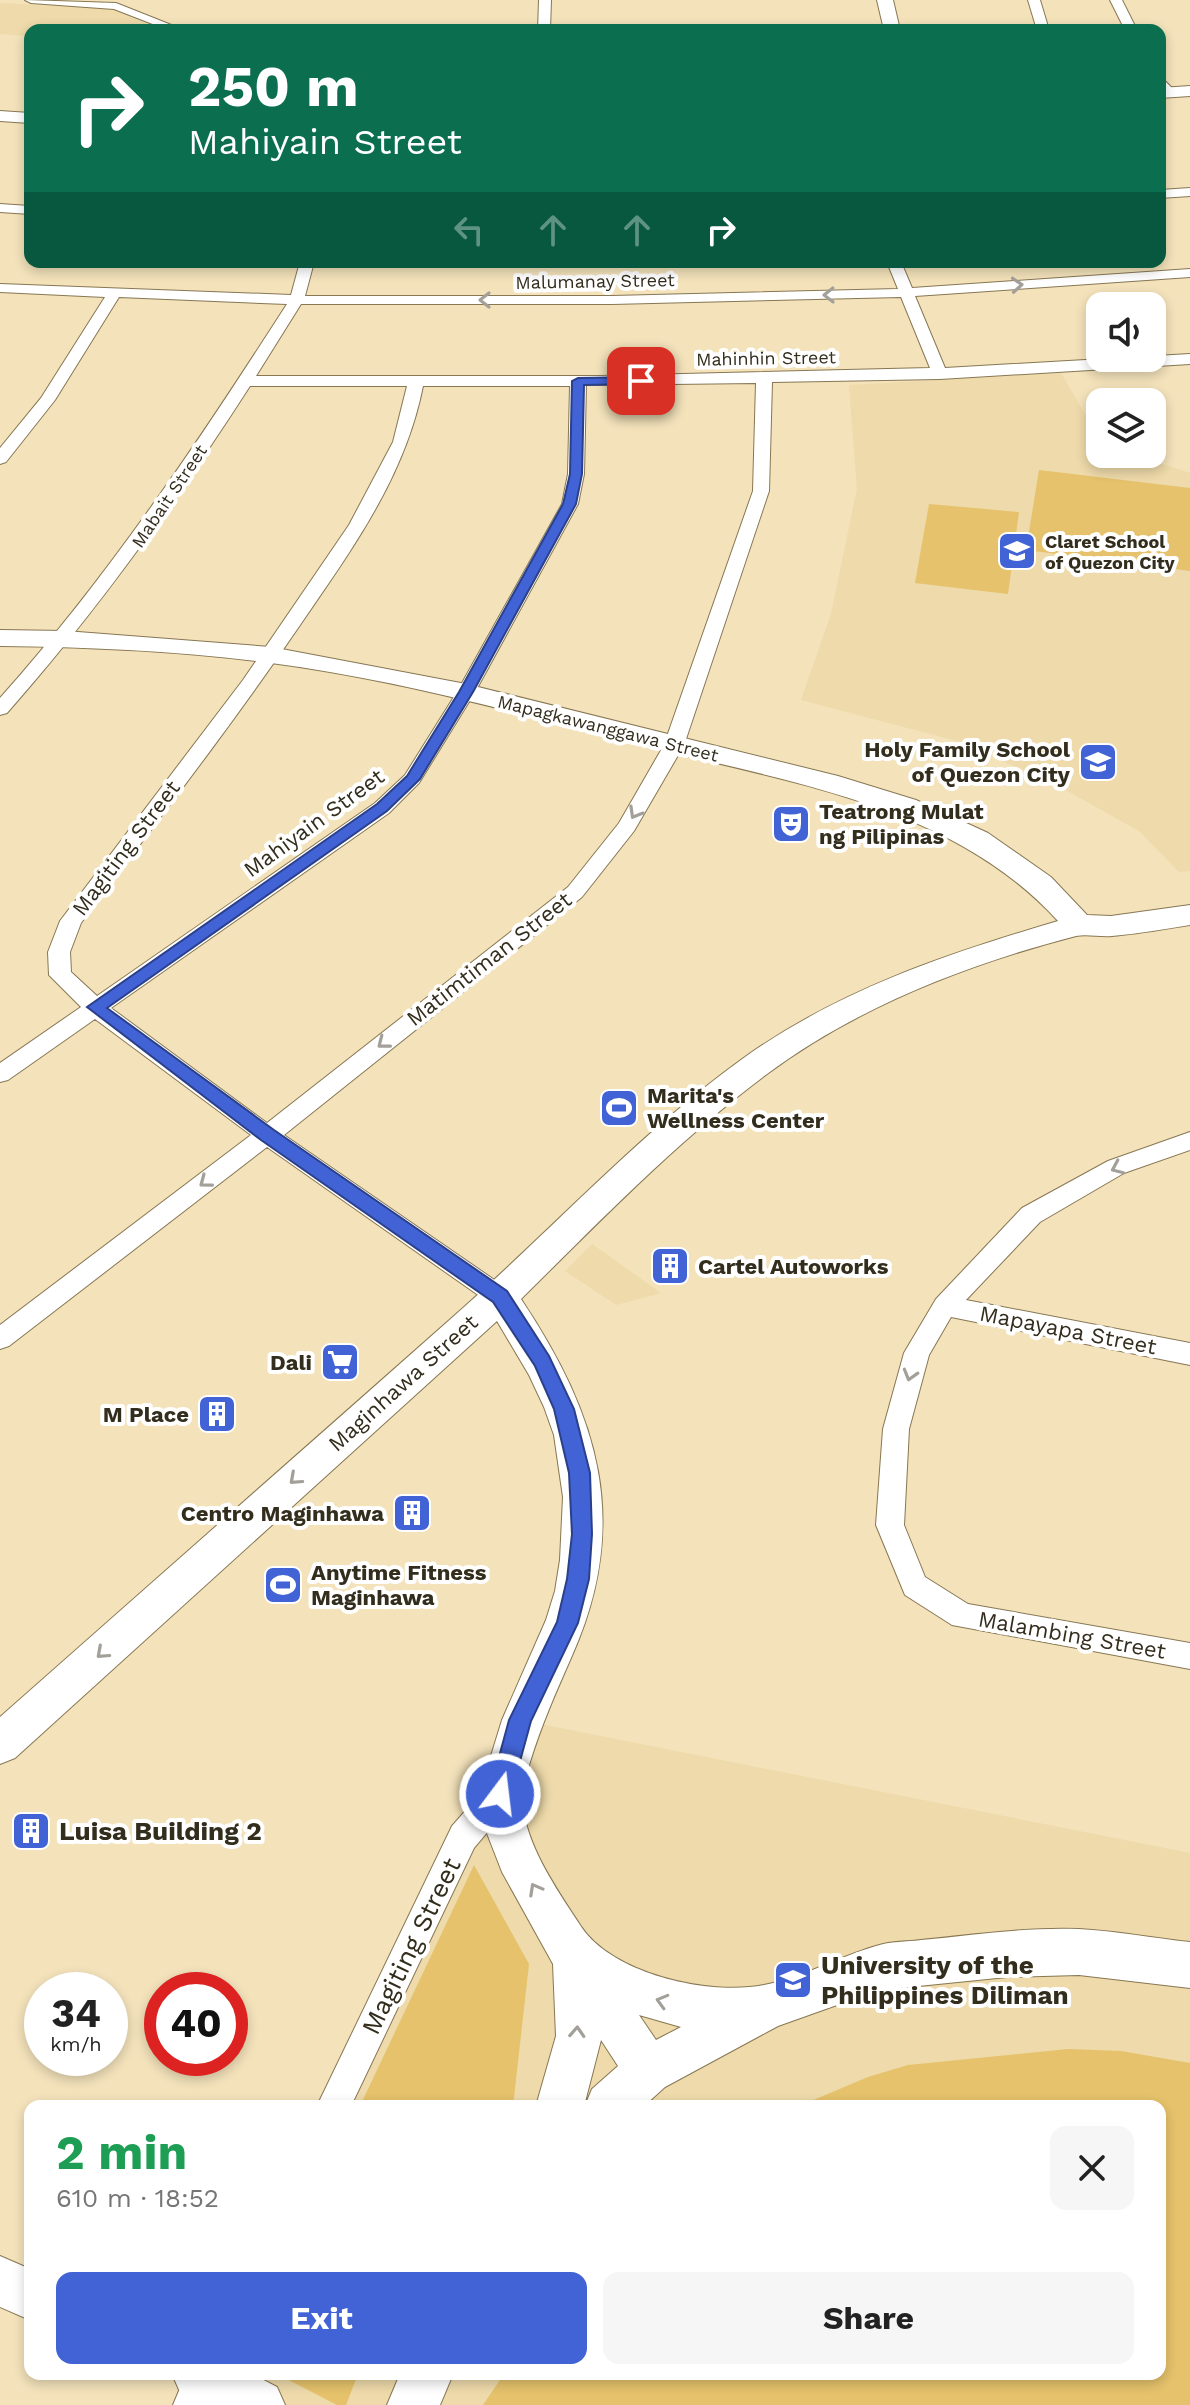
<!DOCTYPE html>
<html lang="en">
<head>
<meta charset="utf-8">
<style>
	:root { --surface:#fff; --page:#f6f6f6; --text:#222; --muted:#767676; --accent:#4263d5 }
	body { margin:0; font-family:"Work Sans",sans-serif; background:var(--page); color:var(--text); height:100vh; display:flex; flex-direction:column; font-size:30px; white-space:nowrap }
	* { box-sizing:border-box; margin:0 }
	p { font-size:26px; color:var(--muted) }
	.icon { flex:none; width:44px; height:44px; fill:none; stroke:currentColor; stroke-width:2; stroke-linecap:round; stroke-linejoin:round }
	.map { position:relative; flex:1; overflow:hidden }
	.drawer { position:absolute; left:24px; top:2100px; width:1142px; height:280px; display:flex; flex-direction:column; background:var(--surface); border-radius:16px; box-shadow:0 4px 12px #0003 }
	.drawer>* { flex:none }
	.guide { position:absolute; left:24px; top:24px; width:1142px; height:244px; border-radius:16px; box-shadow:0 4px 12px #0003; background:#0b6e4f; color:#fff; overflow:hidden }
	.tools { position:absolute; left:1086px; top:292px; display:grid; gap:16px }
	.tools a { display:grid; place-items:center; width:80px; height:80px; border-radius:16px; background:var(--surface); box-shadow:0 4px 12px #0003; font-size:40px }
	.speed { position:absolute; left:24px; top:1972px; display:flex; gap:16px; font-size:40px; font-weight:700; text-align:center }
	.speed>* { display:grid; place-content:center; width:104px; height:104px; border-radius:50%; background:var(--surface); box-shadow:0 4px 12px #0003; line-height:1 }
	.speed small { font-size:20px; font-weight:400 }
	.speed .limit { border:12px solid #d22; background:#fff; color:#111 }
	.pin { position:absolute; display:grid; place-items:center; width:68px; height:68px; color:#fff; margin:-34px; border-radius:16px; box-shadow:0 4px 12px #0006 }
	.me { position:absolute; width:88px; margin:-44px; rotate:15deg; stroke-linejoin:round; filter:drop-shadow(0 0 6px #0008) }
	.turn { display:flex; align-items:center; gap:28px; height:168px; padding:0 32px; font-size:36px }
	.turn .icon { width:104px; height:104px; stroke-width:2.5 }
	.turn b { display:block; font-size:56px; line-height:68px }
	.lanes { display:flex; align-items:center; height:76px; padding:0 32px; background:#0003; justify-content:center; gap:40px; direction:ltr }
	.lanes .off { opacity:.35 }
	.round { display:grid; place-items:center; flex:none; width:84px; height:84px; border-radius:16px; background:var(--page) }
	.headline { display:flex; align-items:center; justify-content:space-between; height:136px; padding:0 32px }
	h1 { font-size:48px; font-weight:700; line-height:60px; color:#1e9e55 }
	.primary-button { display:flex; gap:16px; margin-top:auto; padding:16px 32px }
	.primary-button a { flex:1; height:92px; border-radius:16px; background:var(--accent); color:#fff; font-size:32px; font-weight:700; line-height:92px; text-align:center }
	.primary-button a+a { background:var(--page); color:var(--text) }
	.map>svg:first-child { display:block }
</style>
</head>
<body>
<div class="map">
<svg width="1190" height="2405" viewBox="0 0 1190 2405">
	<rect width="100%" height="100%" fill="#f3e2ba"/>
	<path fill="#eedaaa" d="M0 3 114 9 161 30H30V36L0 34Z
		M1061 373 1100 440V454H1132L1190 473V871L1179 872 1139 831 1055 784 957 741 801 700 831 614 857 489 849 385Z
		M592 1244 661 1293 616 1305 565 1271Z
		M520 1720 1190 1853V2405H195L210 2374H1160V2106H337Z"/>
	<path fill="#e5c26b" d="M1039 470 1190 488V571L1026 550Z
		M929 504 1019 512 1008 594 915 583Z
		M474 1865 529 1964 513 2106H360Z
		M1068 2049 1121 2051 1190 2063V2405H483L504 2374H1160V2106H799L868 2077 908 2065Z
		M277 2374H358L346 2405H337Z"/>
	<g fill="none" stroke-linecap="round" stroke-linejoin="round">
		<defs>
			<path id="street" d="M25 0 116 3 184 30H168L114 9 31 3Z
				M539 0H551L550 30H538Z
				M1028 0H1040L1049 30H1037Z
				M1110 0H1122L1137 30H1125Z
				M1160 76 1173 89V95H1165L1160 88Z
				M1190 188V196L1160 198V190Z
				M0 204 30 206V214L0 212Z
				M300 262H314L305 296H612L898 289 887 262H901L912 288 1190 269V277L915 296 945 368 1190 354V364L940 379 772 382 769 491 684 745 634 831 582 897 284 1135 509 1290 512 1297 509 1304 500 1307 491 1304 267 1147 9 1346 0 1349V1325L251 1135 95 1019 8 1080 0 1082V1063L81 1007 49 975 48 952 60 921 243 680 349 525 393 442 407 386H250C176 501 97 611 7 713L0 715V698C109 576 199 441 287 304L119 297 55 400 6 462 0 464V448L41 398 105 297 0 292V284L291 295ZM901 297 930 368 600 376H256L301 304H612ZM756 383 753 491 664 745 619 823 568 887 267 1123 111 1008 389 813 419 783 475 692 578 504 584 474 586 385ZM423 386H570L568 474 562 504 457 692 405 775 375 803 97 996 71 972 70 952 81 923C154 825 229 729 298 628 350 552 405 478 423 386Z
				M1190 1132V1150L1124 1173 1040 1222 966 1300 1190 1343V1365L951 1317 929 1355 909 1429 904 1525 925 1577 968 1604 1190 1643V1669L952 1625 905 1595 876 1525 883 1429 904 1353 936 1299 1022 1208 1108 1161Z
				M500 1779 511 1784 515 1794 511 1804 474 1848 351 2106H317L452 1826 489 1784Z
				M186 2374H223L210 2405H173Z"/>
			<path id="secondary" d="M877 0H893L900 30H884Z
				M1190 86V96L1160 98V88Z
				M0 111 30 113V123L0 121Z
				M0 630 65 631 271 647 466 684 838 776 916 800 988 833 1051 877 1087 915 1111 916 1190 905V925C1164 929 1138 934 1112 936 1100 937 1087 934 1076 936 968 964 857 1007 767 1074 677 1141 600 1221 521 1299 599 1416 632 1523 571 1658 556 1692 541 1726 530 1762 527 1772 522 1783 522 1793 521 1839 556 1888 580 1925 611 1974 709 1996 764 1985 802 1978 838 1957 876 1946 890 1941 906 1942 921 1940 973 1935 1026 1927 1079 1929 1116 1931 1153 1938 1190 1942V1988L1079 1975 1007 1977 879 1990 778 2026 665 2087 644 2106H585L592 2089 618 2066 601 2040 584 2106H536L556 2036 553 1964 502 1872 483 1823 479 1795 502 1720 546 1620 555 1591 560 1560 563 1497 554 1435 544 1407 529 1375 497 1321 15 1758 0 1764V1717C151 1583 303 1450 454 1316 552 1230 639 1133 745 1057 841 989 947 954 1058 921 954 807 797 784 655 748 528 716 401 680 271 663 185 651 87 647 0 646ZM639 2015 681 2027 656 2040Z
				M0 2256 30 2269V2320L0 2307Z
				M172 2374H252L277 2387 285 2405H205L180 2392Z
				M400 2374H453L440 2405H387Z"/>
		</defs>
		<use href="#street" stroke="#877753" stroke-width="2"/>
		<use href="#secondary" stroke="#877753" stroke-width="2"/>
		<use href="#street" fill="#fff" fill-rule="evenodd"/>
		<use href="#secondary" fill="#fff" fill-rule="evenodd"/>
	</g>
	<defs><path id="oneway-chevron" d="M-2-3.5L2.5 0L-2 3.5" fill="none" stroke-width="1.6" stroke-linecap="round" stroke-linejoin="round" transform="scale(2)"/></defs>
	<g stroke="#a3a099">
		<use href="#oneway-chevron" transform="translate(1017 285) rotate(-4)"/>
		<use href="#oneway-chevron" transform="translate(829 295) rotate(179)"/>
		<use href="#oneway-chevron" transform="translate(485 300) rotate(180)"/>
		<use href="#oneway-chevron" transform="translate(635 813) rotate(120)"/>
		<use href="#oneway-chevron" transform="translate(383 1043) rotate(142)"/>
		<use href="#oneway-chevron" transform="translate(1117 1168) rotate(156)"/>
		<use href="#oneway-chevron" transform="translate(205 1182) rotate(143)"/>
		<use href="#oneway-chevron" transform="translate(910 1375) rotate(106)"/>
		<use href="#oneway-chevron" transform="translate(295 1479) rotate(138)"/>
		<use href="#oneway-chevron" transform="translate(102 1653) rotate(138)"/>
		<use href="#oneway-chevron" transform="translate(535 1889) rotate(-119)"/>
		<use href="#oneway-chevron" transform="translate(662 2001) rotate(-164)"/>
		<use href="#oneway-chevron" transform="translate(577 2032) rotate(-87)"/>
	</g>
	<path fill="#4263d5" stroke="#2b408a" stroke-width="2" d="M578 378 641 377 647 381 641 384 584 385 582 474 576 504 473 692 420 779 387 811 107 1008 274 1130 507 1291 549 1356 574 1409 590 1473 592 1534 589 1579 578 1623 531 1721 511 1794 508 1802 500 1806 492 1802 489 1794 509 1720 557 1622 567 1579 572 1534 569 1473 554 1409 535 1366 493 1302 261 1140 87 1007 377 804 407 776 459 692 563 504 570 474 572 381Z"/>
	<defs>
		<symbol id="school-square" viewBox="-11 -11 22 22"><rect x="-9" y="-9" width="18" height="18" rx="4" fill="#4263d5" stroke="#fff"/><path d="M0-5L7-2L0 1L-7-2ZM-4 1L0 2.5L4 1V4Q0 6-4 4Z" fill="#fff"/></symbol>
		<symbol id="theatre-square" viewBox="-11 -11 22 22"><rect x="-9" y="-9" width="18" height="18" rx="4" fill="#4263d5" stroke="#fff"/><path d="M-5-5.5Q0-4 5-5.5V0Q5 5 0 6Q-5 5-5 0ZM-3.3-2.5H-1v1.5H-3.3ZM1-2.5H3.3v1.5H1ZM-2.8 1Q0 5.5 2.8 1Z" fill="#fff"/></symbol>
		<symbol id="stadium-square" viewBox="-11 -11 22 22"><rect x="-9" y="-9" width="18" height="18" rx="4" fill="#4263d5" stroke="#fff"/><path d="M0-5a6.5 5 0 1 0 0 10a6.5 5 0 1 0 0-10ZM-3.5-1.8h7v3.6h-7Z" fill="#fff"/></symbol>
		<symbol id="building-square" viewBox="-11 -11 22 22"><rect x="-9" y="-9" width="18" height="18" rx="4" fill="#4263d5" stroke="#fff"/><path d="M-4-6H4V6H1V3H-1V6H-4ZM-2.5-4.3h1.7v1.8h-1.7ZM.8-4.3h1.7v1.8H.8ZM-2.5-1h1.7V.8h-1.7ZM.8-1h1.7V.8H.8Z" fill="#fff"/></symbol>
		<symbol id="supermarket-square" viewBox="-11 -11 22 22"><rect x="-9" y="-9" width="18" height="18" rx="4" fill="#4263d5" stroke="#fff"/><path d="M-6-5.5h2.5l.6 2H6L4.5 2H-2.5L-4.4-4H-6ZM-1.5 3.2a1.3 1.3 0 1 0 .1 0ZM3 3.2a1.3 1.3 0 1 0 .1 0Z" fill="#fff"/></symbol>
		<symbol id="university-square" viewBox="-11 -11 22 22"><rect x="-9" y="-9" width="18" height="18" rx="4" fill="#4263d5" stroke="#fff"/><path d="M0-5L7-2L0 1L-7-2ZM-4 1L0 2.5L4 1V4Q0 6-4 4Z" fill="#fff"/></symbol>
	</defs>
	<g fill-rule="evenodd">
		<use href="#school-square" x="995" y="529" width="44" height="44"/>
		<use href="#school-square" x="1076" y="740" width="44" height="44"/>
		<use href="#theatre-square" x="769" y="802" width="44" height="44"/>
		<use href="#stadium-square" x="597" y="1086" width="44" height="44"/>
		<use href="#building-square" x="648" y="1244" width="44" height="44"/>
		<use href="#supermarket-square" x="318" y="1340" width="44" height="44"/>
		<use href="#building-square" x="195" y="1392" width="44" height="44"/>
		<use href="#building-square" x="390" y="1491" width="44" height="44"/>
		<use href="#stadium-square" x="261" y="1563" width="44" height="44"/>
		<use href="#building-square" x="9" y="1809" width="44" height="44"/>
		<use href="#university-square" x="771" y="1958" width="44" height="44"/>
	</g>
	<g text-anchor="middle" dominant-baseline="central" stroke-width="8" stroke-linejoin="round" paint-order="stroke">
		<g font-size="18" fill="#332d1d" stroke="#fff">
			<text transform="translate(595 281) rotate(-1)">Malumanay Street</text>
			<text transform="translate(766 358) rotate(-1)">Mahinhin Street</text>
			<text transform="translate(169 496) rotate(-56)">Mabait Street</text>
			<text transform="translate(608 728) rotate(14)">Mapagkawanggawa Street</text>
		</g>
		<g font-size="18" font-weight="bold" fill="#332d1d" stroke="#fff" text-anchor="start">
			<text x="1045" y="541">Claret School<tspan x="1045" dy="21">of Quezon City</tspan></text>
		</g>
		<g font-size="22" font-weight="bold" fill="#332d1d" stroke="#fff" text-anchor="end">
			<text x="1070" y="749">Holy Family School<tspan x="1070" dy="25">of Quezon City</tspan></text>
			<text x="819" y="811" text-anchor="start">Teatrong Mulat<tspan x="819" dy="25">ng Pilipinas</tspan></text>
			<text x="647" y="1095" text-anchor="start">Marita's<tspan x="647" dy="25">Wellness Center</tspan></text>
			<text x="698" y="1266" text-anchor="start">Cartel Autoworks</text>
			<text x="312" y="1362">Dali</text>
			<text x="189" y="1414">M Place</text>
			<text x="384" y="1513">Centro Maginhawa</text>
			<text x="311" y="1572" text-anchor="start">Anytime Fitness<tspan x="311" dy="25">Maginhawa</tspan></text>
		</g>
		<g font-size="22" fill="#332d1d" stroke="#fff">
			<text transform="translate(314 823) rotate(-36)">Mahiyain Street</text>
			<text transform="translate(126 848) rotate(-53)">Magiting Street</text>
			<text transform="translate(489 959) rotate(-38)">Matimtiman Street</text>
			<text transform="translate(1068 1330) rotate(11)">Mapayapa Street</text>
			<text transform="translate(403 1383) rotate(-42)">Maginhawa Street</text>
			<text transform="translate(1072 1635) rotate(10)">Malambing Street</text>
		</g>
		<g font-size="26" font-weight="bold" fill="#332d1d" stroke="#fff" text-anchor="start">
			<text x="59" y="1831">Luisa Building 2</text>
			<text x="821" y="1965">University of the<tspan x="821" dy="30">Philippines Diliman</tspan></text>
		</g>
		<g font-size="26" fill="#332d1d" stroke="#fff">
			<text transform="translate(411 1946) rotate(-64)">Magiting Street</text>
		</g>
	</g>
</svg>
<div class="tools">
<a><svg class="icon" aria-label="sound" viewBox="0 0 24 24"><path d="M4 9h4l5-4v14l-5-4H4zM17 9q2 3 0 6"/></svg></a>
<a><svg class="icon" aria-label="layers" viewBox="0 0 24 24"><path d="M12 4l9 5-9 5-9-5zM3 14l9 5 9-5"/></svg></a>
</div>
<div class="speed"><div>34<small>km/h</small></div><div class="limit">40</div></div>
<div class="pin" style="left:641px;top:381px;background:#d93025"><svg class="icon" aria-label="arrive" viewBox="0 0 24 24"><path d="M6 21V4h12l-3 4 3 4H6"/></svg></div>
<svg class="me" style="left:500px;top:1794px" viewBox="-20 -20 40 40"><circle r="17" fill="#4263d5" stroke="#fff" stroke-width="3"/><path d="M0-11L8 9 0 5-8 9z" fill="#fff"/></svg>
<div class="guide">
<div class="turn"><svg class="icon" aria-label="right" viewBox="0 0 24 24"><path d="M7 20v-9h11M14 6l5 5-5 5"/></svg><div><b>250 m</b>Mahiyain Street</div></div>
<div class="lanes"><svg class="icon off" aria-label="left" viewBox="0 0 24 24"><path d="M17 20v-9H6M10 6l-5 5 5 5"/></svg><svg class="icon off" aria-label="ahead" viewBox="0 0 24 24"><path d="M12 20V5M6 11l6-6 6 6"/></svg><svg class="icon off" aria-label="ahead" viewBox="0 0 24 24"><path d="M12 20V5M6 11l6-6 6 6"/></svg><svg class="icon" aria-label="right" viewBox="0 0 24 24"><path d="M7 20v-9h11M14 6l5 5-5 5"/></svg></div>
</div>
<section class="drawer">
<div class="headline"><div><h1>2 min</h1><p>610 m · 18:52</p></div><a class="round"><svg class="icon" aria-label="close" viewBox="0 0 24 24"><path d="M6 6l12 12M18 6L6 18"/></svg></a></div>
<div class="primary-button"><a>Exit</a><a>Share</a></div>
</section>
</div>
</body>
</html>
